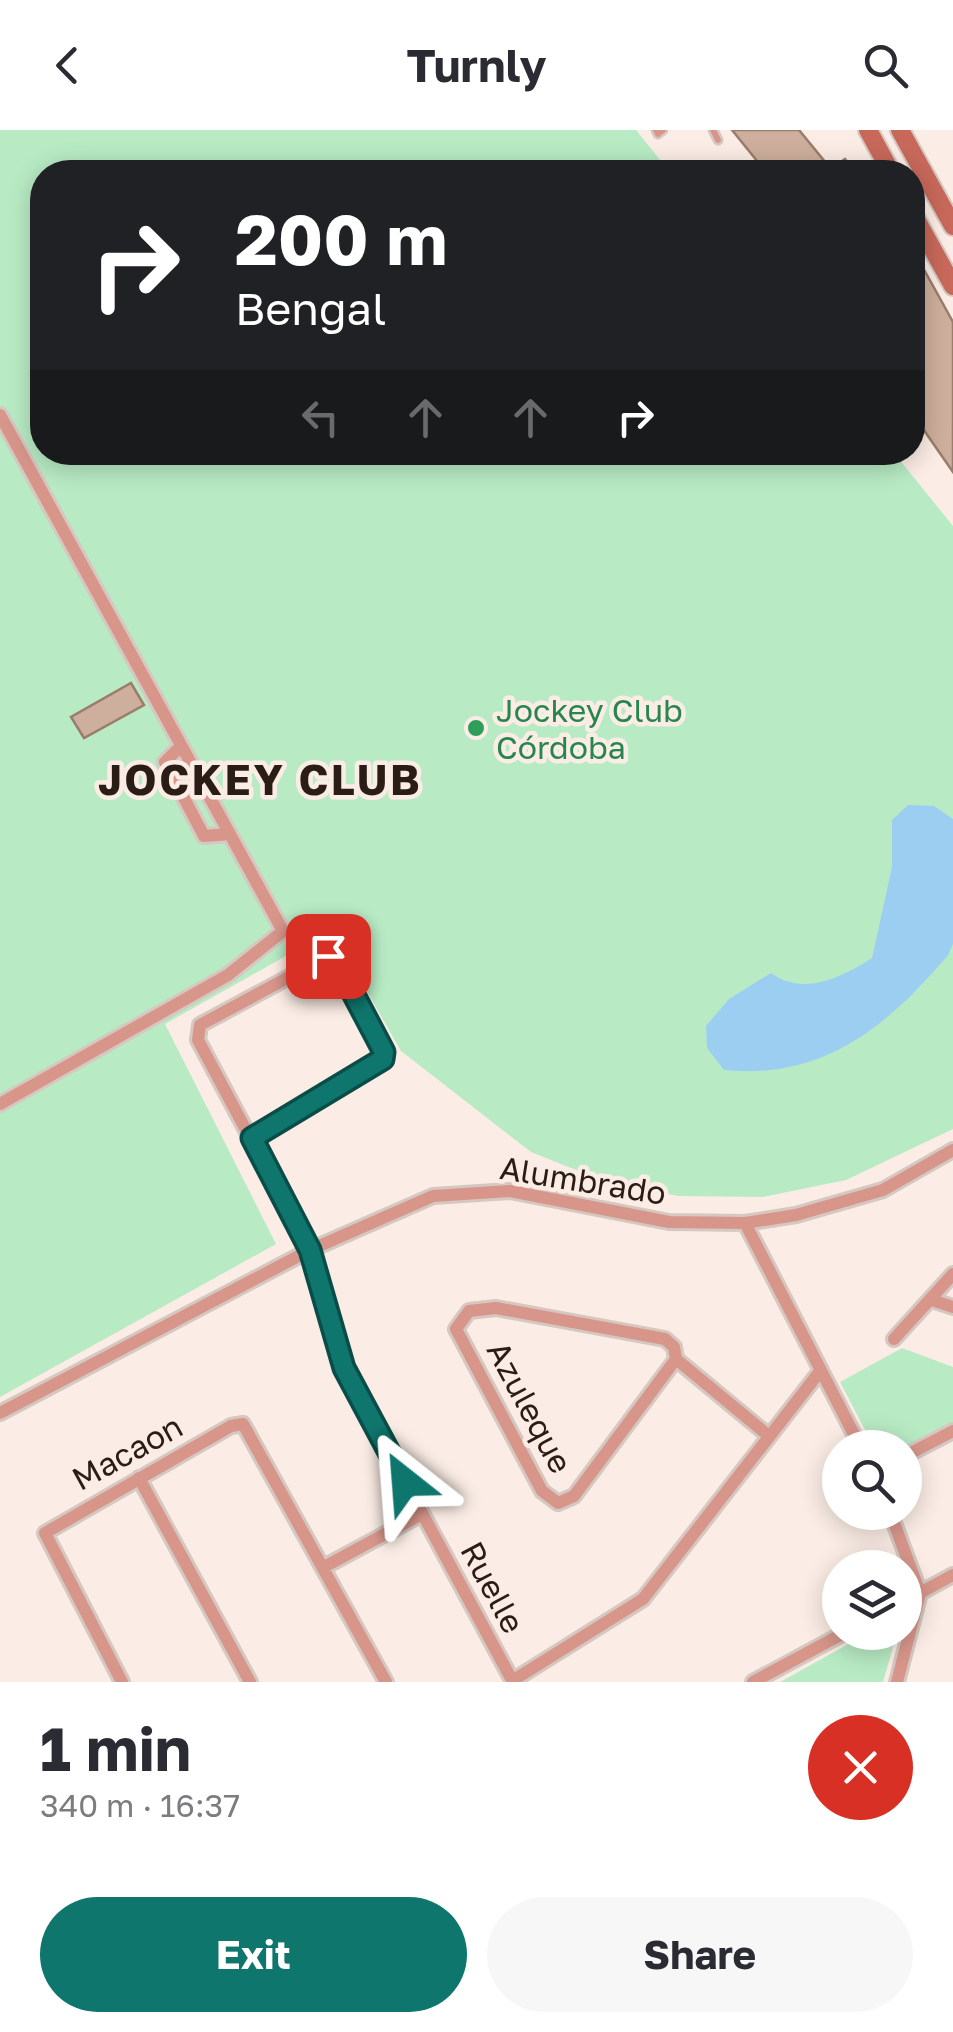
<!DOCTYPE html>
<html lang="en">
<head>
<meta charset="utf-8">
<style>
	:root { --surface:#fff; --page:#f7f7f7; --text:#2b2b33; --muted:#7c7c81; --accent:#0f766e }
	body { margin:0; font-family:"Golos Text",sans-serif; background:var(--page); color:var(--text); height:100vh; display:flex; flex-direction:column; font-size:38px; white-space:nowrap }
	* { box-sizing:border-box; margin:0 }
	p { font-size:32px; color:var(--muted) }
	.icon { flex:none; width:55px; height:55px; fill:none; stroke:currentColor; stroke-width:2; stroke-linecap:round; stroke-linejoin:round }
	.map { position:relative; height:1552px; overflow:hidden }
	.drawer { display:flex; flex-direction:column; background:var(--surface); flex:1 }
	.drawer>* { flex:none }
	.guide { position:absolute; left:30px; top:30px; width:895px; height:305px; border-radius:40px; box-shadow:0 5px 25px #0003; background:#202124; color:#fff; overflow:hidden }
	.controls { position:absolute; left:822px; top:1300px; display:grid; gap:20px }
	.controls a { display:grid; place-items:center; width:100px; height:100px; border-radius:50%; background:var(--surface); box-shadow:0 5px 25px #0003; font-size:50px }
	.pin { position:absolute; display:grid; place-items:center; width:85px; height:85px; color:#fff; margin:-42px; border-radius:20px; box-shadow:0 5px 15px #0006 }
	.me { position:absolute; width:110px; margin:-55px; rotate:332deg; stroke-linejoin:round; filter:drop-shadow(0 0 8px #0008) }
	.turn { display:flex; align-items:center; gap:35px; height:210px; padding:0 40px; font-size:45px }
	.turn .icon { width:130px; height:130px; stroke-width:2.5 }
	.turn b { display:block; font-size:70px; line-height:85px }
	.lanes { display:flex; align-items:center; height:95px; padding:0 40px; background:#0003; justify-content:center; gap:50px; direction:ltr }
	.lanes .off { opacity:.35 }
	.round { display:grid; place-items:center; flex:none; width:105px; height:105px; border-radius:52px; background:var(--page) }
	.headline { display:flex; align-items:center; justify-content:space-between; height:170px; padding:0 40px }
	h1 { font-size:60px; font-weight:700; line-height:75px }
	.cta { display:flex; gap:20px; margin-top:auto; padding:20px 40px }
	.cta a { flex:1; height:115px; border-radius:60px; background:var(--accent); color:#fff; font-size:40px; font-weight:700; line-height:115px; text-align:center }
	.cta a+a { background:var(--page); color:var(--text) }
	header { display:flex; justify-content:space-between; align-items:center; height:130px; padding:0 40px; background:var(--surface); font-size:45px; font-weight:700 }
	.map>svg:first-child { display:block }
</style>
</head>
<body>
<header><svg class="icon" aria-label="back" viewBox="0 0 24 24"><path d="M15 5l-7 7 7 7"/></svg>Turnly<svg class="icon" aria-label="search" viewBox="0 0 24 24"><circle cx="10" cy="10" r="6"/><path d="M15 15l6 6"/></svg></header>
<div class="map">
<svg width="953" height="1552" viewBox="0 0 953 1552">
	<rect width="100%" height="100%" fill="#fbede5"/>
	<path fill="#b8ebc4" d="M0 0H636L670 42H42V322L894 323 953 396V999L846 1050 763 1067 678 1066 606 1052 531 1022 401 921 332 800 165 894 276 1114 0 1267Z
		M902 1218 953 1237V1294L905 1319 874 1317 840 1252Z
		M870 1502 897 1503 883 1552H780Z"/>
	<path fill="#9ccef2" d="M908 675 934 676 953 689V814L948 825C887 897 823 950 724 940L707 918 706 896 729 869 771 843C804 867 842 847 872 828L892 737V690Z"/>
	<path fill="#ceae9c" stroke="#9a7d6c" stroke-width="2.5" d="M732 0H799L831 39 845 29 855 42H766Z
		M912 118 953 192V342L912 283Z
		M131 553 144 575 84 608 71 587Z"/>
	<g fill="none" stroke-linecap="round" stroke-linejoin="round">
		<defs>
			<path id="lane" d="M656 0 658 4 663 0
				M713 0 718 10"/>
			<path id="street" d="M0 285 283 801 228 845 0 974
				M181 616 165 632 204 706 230 704
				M252 1008 383 929 385 922 335 829 328 826 200 895 198 910 310 1120 344 1238 513 1552
				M745 1093 861 1318
				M932 1170 953 1177
				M894 1209 953 1144
				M676 1229 574 1366 558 1373 542 1361 456 1199 469 1181 496 1178 665 1209 674 1217 676 1229 769 1306
				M0 1283 310 1120 433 1066 510 1061 669 1092 745 1093 796 1085 883 1060 953 1020
				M905 1326 953 1301
				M139 1348 250 1552
				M890 1382 920 1463 897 1552
				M324 1437 422 1384
				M905 1471 953 1445
				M512 1551 643 1469 821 1240
				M122 1552 45 1403 231 1296 243 1294 386 1552
				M753 1552 846 1502"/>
			<path id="secondary" d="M868 0 891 42
				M900 0 953 96
				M912 82 953 156"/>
		</defs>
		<use href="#lane" stroke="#d5c8c0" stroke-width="11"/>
		<use href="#street" stroke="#d5c8c0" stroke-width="18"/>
		<use href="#secondary" stroke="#d5c8c0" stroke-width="22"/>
		<use href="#lane" stroke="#d8968b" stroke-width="6"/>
		<use href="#street" stroke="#d8968b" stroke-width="12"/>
		<use href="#secondary" stroke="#c7685a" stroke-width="18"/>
	</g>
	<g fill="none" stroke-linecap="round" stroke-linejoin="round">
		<defs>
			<path id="route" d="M328 826 335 829 384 922 383 929 252 1008 310 1120 344 1238 405 1352"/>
		</defs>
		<use href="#route" stroke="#0a4d48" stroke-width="25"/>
		<use href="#route" stroke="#0f766e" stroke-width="18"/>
	</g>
	<circle fill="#2e9e5b" stroke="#fbede5" stroke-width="4" cx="476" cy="598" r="10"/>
	<g text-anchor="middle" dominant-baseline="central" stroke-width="9" stroke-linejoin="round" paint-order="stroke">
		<g font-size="32" fill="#27864d" stroke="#fbede5" text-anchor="start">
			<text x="496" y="580">Jockey Club<tspan x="496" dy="37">Córdoba</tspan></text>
		</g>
		<g font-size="32" fill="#291d16" stroke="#fbede5">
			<text transform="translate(583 1050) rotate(9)">Alumbrado</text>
			<text transform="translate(530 1277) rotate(62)">Azuleque</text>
			<text transform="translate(127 1322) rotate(-29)">Macaon</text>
			<text transform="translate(493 1457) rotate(62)">Ruelle</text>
		</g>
		<g font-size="42" font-weight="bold" letter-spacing="2.5" fill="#291d16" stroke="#fbede5">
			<text x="260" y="649">JOCKEY CLUB</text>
		</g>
	</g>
</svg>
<div class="controls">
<a><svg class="icon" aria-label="search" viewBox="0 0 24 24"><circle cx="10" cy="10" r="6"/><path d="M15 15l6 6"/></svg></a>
<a><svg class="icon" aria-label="layers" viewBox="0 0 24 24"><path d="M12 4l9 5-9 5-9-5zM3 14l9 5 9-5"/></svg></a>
</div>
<div class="pin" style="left:328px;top:826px;background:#d93025"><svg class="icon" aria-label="arrive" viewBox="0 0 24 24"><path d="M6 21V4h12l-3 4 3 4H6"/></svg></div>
<svg class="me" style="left:405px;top:1352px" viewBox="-20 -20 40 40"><path d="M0-17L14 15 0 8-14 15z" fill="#0f766e" stroke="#fff" stroke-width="4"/></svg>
<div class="guide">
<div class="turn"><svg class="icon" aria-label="right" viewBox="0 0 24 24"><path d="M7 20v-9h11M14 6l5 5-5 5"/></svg><div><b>200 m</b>Bengal</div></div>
<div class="lanes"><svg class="icon off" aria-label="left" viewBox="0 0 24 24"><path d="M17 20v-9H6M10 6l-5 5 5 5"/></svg><svg class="icon off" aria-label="ahead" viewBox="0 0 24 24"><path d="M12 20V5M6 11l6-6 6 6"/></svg><svg class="icon off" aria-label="ahead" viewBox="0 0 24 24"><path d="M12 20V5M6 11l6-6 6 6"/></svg><svg class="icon" aria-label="right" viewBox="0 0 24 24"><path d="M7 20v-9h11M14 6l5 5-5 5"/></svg></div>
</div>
</div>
<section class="drawer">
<div class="headline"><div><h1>1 min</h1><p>340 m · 16:37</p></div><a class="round" style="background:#d93025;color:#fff"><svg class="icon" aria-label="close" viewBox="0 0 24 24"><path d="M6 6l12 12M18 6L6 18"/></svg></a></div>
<div class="cta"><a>Exit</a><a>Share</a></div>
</section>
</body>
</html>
